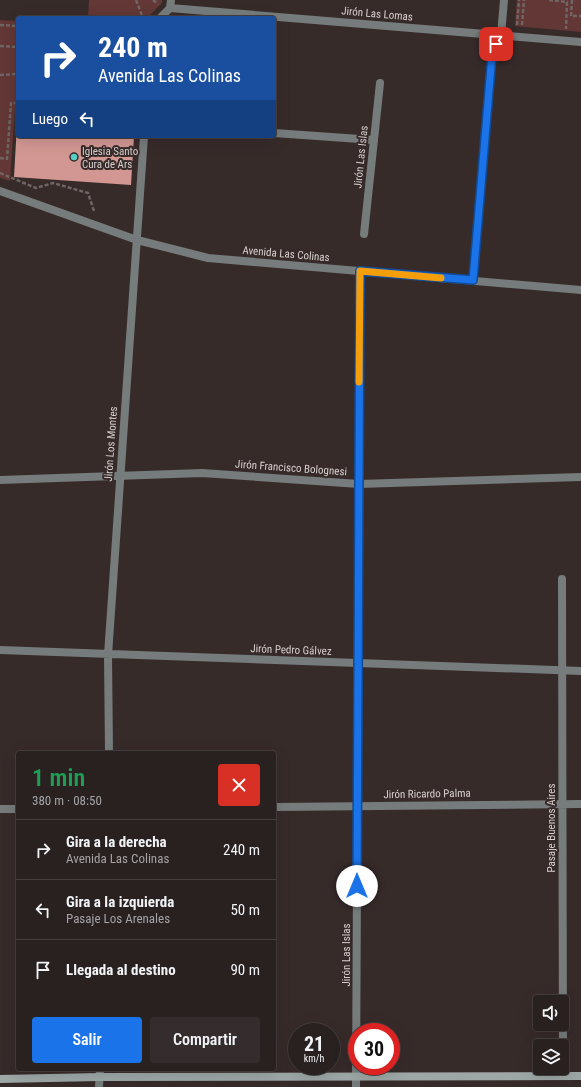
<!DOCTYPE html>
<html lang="es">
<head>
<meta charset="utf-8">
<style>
	:root { --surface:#292020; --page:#352d2d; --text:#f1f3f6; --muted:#a5a3a5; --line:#453e3e; --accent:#1a73e8 }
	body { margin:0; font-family:"Roboto Condensed",sans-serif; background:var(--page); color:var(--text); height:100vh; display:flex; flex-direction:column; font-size:15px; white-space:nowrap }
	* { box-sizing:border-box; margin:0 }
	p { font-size:13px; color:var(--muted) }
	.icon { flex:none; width:22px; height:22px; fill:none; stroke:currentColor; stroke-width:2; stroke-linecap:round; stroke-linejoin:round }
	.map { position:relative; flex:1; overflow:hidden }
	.drawer { position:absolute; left:16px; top:751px; width:260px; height:320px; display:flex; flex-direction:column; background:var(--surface); border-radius:4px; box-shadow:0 4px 16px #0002,0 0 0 1px var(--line) }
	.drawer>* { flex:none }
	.guide { position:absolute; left:16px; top:16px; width:260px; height:122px; border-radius:4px; box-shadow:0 4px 16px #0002,0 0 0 1px var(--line); background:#1a4fa0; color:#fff; overflow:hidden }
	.tools { position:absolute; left:533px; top:995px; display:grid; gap:8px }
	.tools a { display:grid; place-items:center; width:36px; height:36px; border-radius:4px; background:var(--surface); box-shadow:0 4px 16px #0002,0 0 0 1px var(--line); font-size:20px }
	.speed { position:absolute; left:288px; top:1023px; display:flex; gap:8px; font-size:20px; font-weight:700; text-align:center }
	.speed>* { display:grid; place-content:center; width:52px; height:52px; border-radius:50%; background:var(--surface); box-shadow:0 4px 16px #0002,0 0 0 1px var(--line); line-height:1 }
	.speed small { font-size:10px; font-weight:400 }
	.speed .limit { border:6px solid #d22; background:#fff; color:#111 }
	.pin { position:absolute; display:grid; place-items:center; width:34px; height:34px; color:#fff; margin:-17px; border-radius:8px; box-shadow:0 2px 6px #0006 }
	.me { position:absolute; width:44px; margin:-22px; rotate:0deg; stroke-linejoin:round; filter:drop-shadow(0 0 3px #0008) }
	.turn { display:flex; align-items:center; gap:14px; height:84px; padding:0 16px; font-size:18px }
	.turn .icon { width:52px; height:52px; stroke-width:2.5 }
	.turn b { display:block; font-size:28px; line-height:34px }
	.then { display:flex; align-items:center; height:38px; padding:0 16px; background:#0003; gap:8px; font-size:15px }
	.round { display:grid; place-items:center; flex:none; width:42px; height:42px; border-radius:4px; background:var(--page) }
	.head { display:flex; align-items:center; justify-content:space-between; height:68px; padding:0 16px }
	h1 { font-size:24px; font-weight:600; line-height:30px; color:#1e9e55 }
	.cta { display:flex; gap:8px; margin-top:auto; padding:8px 16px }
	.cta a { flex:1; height:46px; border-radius:4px; background:var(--accent); color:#fff; font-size:16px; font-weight:600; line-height:46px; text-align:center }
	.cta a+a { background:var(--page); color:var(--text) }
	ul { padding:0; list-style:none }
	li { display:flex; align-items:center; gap:12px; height:60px; padding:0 16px; border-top:1px solid var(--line) }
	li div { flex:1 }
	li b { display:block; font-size:15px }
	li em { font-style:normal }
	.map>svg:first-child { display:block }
</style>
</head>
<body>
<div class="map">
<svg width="581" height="1087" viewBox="0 0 581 1087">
	<rect width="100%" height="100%" fill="#372b2a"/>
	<path fill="#623735" d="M89 0H162V3L147 18H88Z
		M517 0H581V32L515 26Z
		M0 20 18 21V107H15L10 181 0 178Z"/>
	<path fill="#d29793" d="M17 124 18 136H134L131 185 14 177Z"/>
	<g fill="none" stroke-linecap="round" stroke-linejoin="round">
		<path stroke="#6f6564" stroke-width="2.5" stroke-dasharray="4 2" stroke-linecap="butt" d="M136 0 143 18
			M153 0 158 4
			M549 0 567 2 566 29
			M572 0 571 16H581
			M0 25 18 26
			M517 25 519 0
			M522 25 524 0
			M0 46 18 47
			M0 75 18 74
			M0 158 7 159 11 103H18
			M0 173 36 188 53 183 88 193 94 211"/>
		<path stroke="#757c7b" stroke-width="8" d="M364 234 380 83
			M473 280 492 55 501 35"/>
		<path stroke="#757c7b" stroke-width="8" d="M170 8 581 42
			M160 18 170 8 171 0
			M501 35 504 0
			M274 133 374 140
			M0 191 137 240 208 258 581 290
			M0 480 202 473 359 484 581 477
			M562 579 563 1076
			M0 650 581 671
			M109 753 108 655 144 136
			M274 807 581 804
			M0 809H18
			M99 1087 100 1069
			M356 1087 360 271"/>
		<path stroke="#9ca7a6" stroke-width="8" d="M0 1079 99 1077 581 1076"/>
	</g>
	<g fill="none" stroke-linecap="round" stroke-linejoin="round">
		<defs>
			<path id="route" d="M357 886 360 271 473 280 492 55 496 44"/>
		</defs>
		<use href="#route" stroke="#114b97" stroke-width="10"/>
		<use href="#route" stroke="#1a73e8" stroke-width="7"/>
		<path stroke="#f59e0b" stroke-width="7" d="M359 382 360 271 441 278"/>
	</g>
	<circle fill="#55cec6" stroke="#372b2a" stroke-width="1.5" cx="74" cy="157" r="4"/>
	<g text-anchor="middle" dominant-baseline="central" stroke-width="4" stroke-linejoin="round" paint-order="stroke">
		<g font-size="11" fill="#d7cfcf" stroke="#372b2a">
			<text transform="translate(377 14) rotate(5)">Jirón Las Lomas</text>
			<text transform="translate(361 157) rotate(-84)">Jirón Las Islas</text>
			<text transform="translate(286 254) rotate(5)">Avenida Las Colinas</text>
			<text transform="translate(111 444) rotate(-86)">Jirón Los Montes</text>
			<text transform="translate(291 468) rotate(4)">Jirón Francisco Bolognesi</text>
			<text transform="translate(291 650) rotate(2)">Jirón Pedro Gálvez</text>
			<text transform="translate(427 794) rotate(-1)">Jirón Ricardo Palma</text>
			<text transform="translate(551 828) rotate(-90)">Pasaje Buenos Aires</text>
			<text transform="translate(346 955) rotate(-90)">Jirón Las Islas</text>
		</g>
		<g font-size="11" fill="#d7cfcf" stroke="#372b2a" text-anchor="start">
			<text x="82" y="151">Iglesia Santo<tspan x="82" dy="13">Cura de Ars</tspan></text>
		</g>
	</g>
</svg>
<div class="tools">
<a><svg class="icon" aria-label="sound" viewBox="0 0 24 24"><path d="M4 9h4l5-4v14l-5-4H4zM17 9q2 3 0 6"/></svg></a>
<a><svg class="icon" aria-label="layers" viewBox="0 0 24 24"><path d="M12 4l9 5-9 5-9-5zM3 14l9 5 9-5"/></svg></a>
</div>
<div class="speed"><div>21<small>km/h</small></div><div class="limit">30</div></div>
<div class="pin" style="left:496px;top:44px;background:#d93025"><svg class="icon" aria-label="arrive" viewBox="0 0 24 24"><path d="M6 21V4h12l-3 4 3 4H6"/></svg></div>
<svg class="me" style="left:357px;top:886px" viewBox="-20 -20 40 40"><circle r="19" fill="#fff"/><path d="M0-13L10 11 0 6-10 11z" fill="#1a73e8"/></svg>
<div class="guide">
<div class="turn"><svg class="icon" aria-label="right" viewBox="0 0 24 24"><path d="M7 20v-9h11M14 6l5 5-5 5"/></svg><div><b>240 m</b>Avenida Las Colinas</div></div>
<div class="then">Luego<svg class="icon" aria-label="left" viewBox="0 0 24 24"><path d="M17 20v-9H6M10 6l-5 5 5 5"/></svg></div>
</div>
<section class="drawer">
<div class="head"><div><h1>1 min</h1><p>380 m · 08:50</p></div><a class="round" style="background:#d93025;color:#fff"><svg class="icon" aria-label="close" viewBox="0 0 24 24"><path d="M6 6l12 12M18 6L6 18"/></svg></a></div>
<ul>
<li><svg class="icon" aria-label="right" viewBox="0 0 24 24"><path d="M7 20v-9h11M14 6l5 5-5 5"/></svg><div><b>Gira a la derecha</b><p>Avenida Las Colinas</p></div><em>240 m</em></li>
<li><svg class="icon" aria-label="left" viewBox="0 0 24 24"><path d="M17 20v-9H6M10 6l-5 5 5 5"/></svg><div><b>Gira a la izquierda</b><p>Pasaje Los Arenales</p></div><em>50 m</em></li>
<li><svg class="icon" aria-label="arrive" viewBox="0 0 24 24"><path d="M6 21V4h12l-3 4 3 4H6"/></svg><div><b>Llegada al destino</b></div><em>90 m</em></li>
</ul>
<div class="cta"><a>Salir</a><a>Compartir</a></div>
</section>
</div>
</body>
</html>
